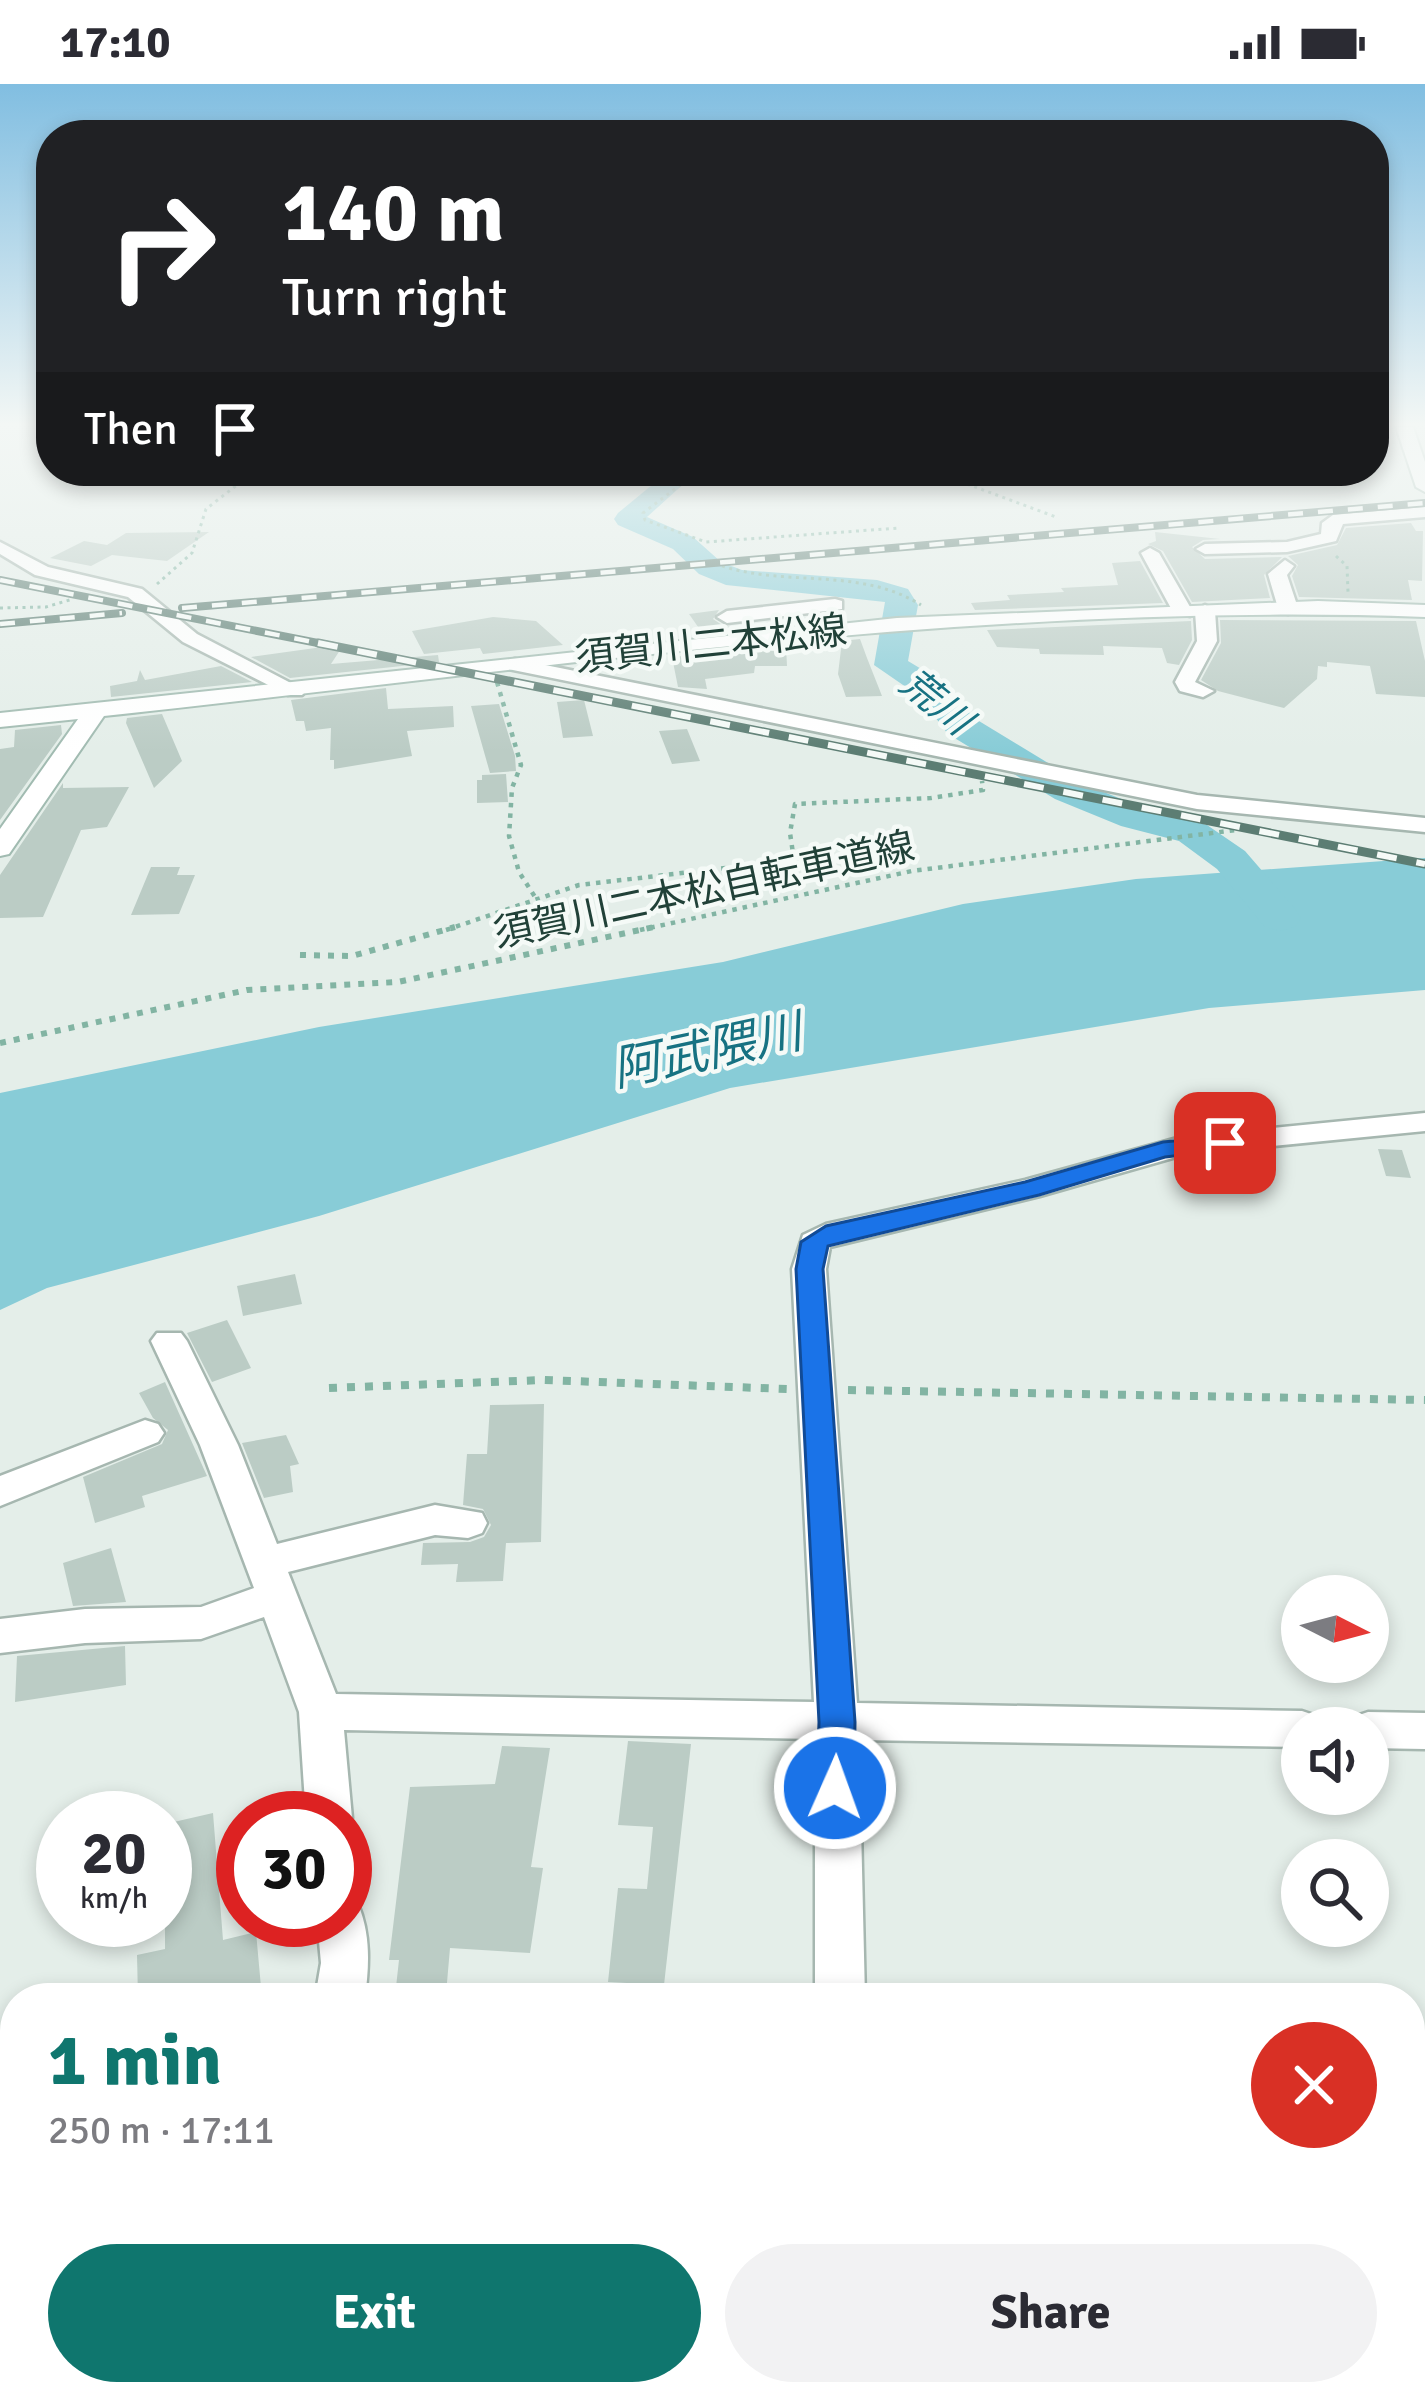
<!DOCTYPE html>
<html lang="en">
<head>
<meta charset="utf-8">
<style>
	:root { --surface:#fff; --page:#f2f2f3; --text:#2b2b33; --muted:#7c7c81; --accent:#0f766e }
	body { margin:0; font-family:Signika,"Noto Sans JP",sans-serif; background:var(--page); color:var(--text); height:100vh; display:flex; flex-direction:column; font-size:45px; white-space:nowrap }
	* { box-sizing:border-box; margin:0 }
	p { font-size:39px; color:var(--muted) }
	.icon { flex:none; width:66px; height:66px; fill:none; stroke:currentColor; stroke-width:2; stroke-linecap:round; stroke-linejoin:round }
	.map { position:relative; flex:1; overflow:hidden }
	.details { position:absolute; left:0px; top:1899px; width:1425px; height:423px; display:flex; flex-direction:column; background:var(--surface); border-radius:48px 48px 0 0; box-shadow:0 6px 18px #0003 }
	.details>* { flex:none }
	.hud { position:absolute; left:36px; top:36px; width:1353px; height:366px; border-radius:48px; box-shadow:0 6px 18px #0003; background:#202124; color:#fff; overflow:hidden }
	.needle { width:78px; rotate:96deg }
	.buttons { position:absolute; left:1281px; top:1491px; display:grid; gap:24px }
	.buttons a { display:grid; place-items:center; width:108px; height:108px; border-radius:50%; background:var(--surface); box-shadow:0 6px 18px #0003; font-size:60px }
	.speed { position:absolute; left:36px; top:1707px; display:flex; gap:24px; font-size:60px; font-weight:700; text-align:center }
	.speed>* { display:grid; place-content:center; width:156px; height:156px; border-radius:50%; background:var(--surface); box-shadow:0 6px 18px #0003; line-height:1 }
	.speed small { font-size:30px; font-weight:400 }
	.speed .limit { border:18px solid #d22; background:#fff; color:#111 }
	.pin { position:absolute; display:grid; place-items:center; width:102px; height:102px; color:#fff; margin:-51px; border-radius:24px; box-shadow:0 6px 18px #0006 }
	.me { position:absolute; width:132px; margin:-66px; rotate:2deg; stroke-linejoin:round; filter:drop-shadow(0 0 9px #0008) }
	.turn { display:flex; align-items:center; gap:42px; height:252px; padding:0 48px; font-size:54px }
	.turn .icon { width:156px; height:156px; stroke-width:2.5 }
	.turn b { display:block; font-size:84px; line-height:102px }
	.then { display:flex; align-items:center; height:114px; padding:0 48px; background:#0003; gap:24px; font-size:45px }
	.round { display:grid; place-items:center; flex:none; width:126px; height:126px; border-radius:63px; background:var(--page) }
	.overview { display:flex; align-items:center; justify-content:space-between; height:204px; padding:0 48px }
	h1 { font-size:72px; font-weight:700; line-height:90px; color:var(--accent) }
	.primary-button { display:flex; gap:24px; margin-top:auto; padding:24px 48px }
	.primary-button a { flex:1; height:138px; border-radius:72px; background:var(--accent); color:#fff; font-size:48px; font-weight:700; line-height:138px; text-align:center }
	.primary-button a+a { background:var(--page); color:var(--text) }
	.status { display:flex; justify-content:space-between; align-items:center; height:84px; padding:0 60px; background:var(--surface); direction:ltr }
	.status svg { height:33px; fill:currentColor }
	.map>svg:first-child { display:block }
</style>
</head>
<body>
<div class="status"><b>17:10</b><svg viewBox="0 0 49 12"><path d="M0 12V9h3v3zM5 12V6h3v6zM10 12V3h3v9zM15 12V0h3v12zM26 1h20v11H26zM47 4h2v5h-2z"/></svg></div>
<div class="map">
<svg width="1425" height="2320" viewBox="0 0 1425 2320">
	<rect width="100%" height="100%" fill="#e4eee9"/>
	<path fill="#88ccd7" d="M1425 774V906L1209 924 730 1004 319 1132 47 1204 0 1226V1009L319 943 723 878 963 820 1136 795Z"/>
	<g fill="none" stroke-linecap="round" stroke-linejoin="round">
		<path fill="#88ccd7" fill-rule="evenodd" d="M669 387H698L647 433 693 453 721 478 742 486 877 496 908 505 918 521 908 577 943 598 974 634 1081 699 1149 726 1207 741 1245 767 1295 825 1301 834 1295 843 1280 847 1265 843 1217 785 1179 757 1121 742 1055 715 948 650 919 612 874 581 885 518 726 501 699 490 673 465 618 441 614 435 618 429Z"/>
	</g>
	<path fill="#bbccc5" d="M1411 439 1416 447H1423L1422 497 1408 496 1412 516 1299 513 1292 492 1298 481 1288 472 1337 461 1346 444Z
		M209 448 167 477 112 471 91 482 50 474 84 457 107 461 126 449Z
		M1155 448 1220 455 1203 456 1192 463 1205 475 1282 473 1264 491 1270 514 1192 518 1163 467 1148 460 1156 457Z
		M1140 477 1163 519 975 526 971 519 1010 516 1007 511 1064 508 1061 504 1118 501 1112 479Z
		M719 526 713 535 725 543 784 537V541L703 550 689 530Z
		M493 533 536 537 563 561 483 570 480 564 424 570 412 547Z
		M1220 536 1416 537 1425 577V613L1376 610 1370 582 1327 578V583L1318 582 1317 595 1284 624 1218 607 1201 596 1221 559Z
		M1191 537 1192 556 1179 581 1167 579 1162 564 1103 562 1104 571 1040 570 1039 565 997 563 987 546Z
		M860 555 867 574 882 612 846 613 838 590 842 557Z
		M344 560 331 580 438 571 439 578 290 594 251 573Z
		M786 562 787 582H755L754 589 705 595 707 605 678 603 672 573Z
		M221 582 252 598 111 613 110 602 137 597 140 586 145 596Z
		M386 604 388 625 453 622 454 643 407 647 412 672 334 685V676H330L331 644 306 647 304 637H296L291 616Z
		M584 616 593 652 563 654 557 618Z
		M499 620 515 672 516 687 490 689 471 622Z
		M162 630 182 677 154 704 126 639 127 634Z
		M61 641 62 650 0 736V665L14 663 15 646Z
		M687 645 700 677 672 680 659 647Z
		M506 690 508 718 477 719V696H482V691Z
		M63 699V704L129 703 107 743 81 746 43 833 0 834V791Z
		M151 783H180L177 791H195L179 830 131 831Z
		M1378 1065 1402 1066 1411 1094 1386 1092Z
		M295 1190 302 1220 243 1232 237 1202Z
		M227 1236 251 1284 212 1298 187 1249Z
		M165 1298 207 1392 142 1412 145 1423 95 1439 83 1393 162 1360 168 1346 153 1334 139 1309Z
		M544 1320 541 1458 506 1459 503 1497 456 1498 458 1480 421 1481 423 1459 470 1458 484 1453 491 1441 483 1425 463 1421 467 1370H487L490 1321Z
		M286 1351 299 1380 290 1382 293 1408 264 1414 242 1359Z
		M111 1464 126 1518 73 1522 63 1479Z
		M125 1562 126 1601 15 1618 17 1572Z
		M628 1657 691 1660 664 1901 608 1898 618 1804 647 1805 653 1743 618 1741Z
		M502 1662 550 1664 531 1783 543 1784 530 1869 450 1864 446 1910 395 1912 399 1876H389L410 1703 495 1700Z
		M213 1729 223 1856 256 1848 262 1914H138L137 1871 165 1865V1740Z"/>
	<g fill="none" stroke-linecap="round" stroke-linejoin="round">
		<defs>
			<path id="street" d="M1425 423V433L1343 440 1336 457 1287 468 1205 470 1196 465 1205 460 1287 458 1321 450 1322 439 1333 431Z
				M0 458 48 483 142 505 197 550 306 607 302 611H288L183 558 128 513 35 491 0 470Z
				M1150 464 1159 469 1193 528 1190 532 1173 528 1141 469Z
				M1285 476 1294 482 1287 491 1298 524 1288 530 1278 524 1268 490Z
				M835 515 842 517V525L727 539 717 533 727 527Z
				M1205 521 1215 527 1217 557 1195 598 1214 607 1203 613 1180 607 1175 598 1197 557 1195 527Z
				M515 575 1197 711 1425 734V748L1197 725 508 585V577Z
				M1425 1029V1047L1183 1071 1040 1112 830 1163 826 1185 857 1619 1302 1627 1317 1632 1323 1644H1302V1663L859 1656 865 1914H815V1655L344 1646 352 1734 345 1748V1734H306L299 1628 264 1533 201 1555 85 1559 0 1569V1535L85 1525 201 1523 254 1504 200 1361 151 1257 157 1249H181L187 1257 238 1361 277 1460 435 1421 482 1429 487 1439 482 1449 468 1454 435 1451 288 1488 336 1610 814 1618 792 1185 803 1151 826 1140 1025 1096 1181 1053Z
				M145 1336 158 1340 164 1349 158 1358 0 1422V1392Z
				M1368 1628 1425 1629V1665L1368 1664V1644H1347L1353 1633Z
				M345 1816 358 1820C371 1851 369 1882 365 1914H315L321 1879 317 1836H345Z
				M1410 2117 1425 2118V2172L1410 2171Z
				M71 2307H129L124 2320H66Z
				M825 2307H883V2320H825Z"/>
			<path id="secondary" d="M1396 343H1413L1425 378V408L1416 403Z
				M1318 517 1425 521V533C984 517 542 585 104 632L9 770 0 772V745L78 635 0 643V629L897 534Z"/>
		</defs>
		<use href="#street" stroke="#a6b7b0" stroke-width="5"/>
		<use href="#secondary" stroke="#a1bbb1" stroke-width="4"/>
		<path stroke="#82b4a3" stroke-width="3" stroke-dasharray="3 4.5" stroke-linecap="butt" d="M699 387 643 429 645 436 706 458 899 444
			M932 387 1056 433
			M1336 472 1347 482 1348 508
			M722 482C787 503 861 483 921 521
			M157 500 192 469 206 425 255 387
			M0 524 46 523 73 515"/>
		<path stroke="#82b4a3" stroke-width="4.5" stroke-dasharray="4.5 6" stroke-linecap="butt" d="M497 598 521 681 512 704 509 752 519 788 537 816
			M446 846 579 801 794 776 790 749 795 720 931 714 983 706 982 697
			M640 846 912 787 1236 746"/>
		<path stroke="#82b4a3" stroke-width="6" stroke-dasharray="6 8" stroke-linecap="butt" d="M300 871 352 872 455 843
			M0 959 247 906 398 898 654 843"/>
		<path stroke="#82b4a3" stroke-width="8" stroke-dasharray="8 10" stroke-linecap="butt" d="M329 1304 544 1296 787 1305
			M848 1306 1425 1316"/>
		<use href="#street" fill="#fff" fill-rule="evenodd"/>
		<use href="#secondary" fill="#fff" fill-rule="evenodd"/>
		<defs>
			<path id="rail-far1" d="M0 496 333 562
				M182 524 1425 419
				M0 540 122 529"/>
			<path id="rail" d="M318 559 1425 780"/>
		</defs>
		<use href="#rail-far1" stroke="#5c7d73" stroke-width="8"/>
		<use href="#rail" stroke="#5c7d73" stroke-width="9"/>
		<use href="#rail-far1" stroke="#f5faf7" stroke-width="4.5" stroke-dasharray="15" stroke-linecap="butt"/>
		<use href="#rail" stroke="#f5faf7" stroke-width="6" stroke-dasharray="20" stroke-linecap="butt"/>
	</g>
	<linearGradient id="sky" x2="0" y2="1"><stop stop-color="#81bee1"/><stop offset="0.51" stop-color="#f3f7f5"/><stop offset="1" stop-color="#f3f7f5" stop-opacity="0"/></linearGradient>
	<rect width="1425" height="668" fill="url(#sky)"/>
	<path fill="#1a73e8" stroke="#114b97" stroke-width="3" d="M1225 1052 1234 1054 1238 1059 1234 1065 1165 1073 1039 1111 828 1162 823 1185 855 1638 854 1704 848 1715 835 1720 822 1715 817 1704 819 1638 796 1185 801 1158 826 1142 1025 1098 1163 1058Z"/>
	<g text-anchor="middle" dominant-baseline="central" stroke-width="9" stroke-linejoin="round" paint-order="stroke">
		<g font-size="39" fill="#214138" stroke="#f5faf7">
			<text transform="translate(711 560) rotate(-6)">須賀川二本松線</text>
			<text transform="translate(704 806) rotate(-12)">須賀川二本松自転車道線</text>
		</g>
		<g font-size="39" font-style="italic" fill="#177282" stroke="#f5faf7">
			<text transform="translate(936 618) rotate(39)">荒川</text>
		</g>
		<g font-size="48" font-style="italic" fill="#177282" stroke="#f5faf7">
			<text transform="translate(707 967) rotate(-12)">阿武隈川</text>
		</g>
	</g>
</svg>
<div class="buttons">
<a><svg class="needle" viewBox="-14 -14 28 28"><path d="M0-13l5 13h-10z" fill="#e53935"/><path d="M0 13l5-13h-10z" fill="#7c7c81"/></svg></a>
<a><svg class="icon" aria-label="sound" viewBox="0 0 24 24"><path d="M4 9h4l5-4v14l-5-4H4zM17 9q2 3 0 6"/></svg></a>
<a><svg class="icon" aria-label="search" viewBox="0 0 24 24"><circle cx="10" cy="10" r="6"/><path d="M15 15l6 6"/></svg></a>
</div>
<div class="speed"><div>20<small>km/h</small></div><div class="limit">30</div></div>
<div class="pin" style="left:1225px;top:1059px;background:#d93025"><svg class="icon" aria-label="arrive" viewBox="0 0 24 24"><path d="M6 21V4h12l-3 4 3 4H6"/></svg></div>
<svg class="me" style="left:835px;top:1704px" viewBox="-20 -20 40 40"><circle r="17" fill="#1a73e8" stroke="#fff" stroke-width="3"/><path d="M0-11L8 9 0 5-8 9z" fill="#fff"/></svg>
<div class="hud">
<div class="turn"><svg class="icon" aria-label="right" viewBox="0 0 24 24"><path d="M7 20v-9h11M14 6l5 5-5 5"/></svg><div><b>140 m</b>Turn right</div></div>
<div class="then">Then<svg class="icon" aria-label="arrive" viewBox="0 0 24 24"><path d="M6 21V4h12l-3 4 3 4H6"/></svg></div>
</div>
<section class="details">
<div class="overview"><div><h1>1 min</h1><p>250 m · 17:11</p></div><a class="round" style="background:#d93025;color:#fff"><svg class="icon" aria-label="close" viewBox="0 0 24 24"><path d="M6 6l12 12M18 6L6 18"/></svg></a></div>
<div class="primary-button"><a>Exit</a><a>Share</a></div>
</section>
</div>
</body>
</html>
